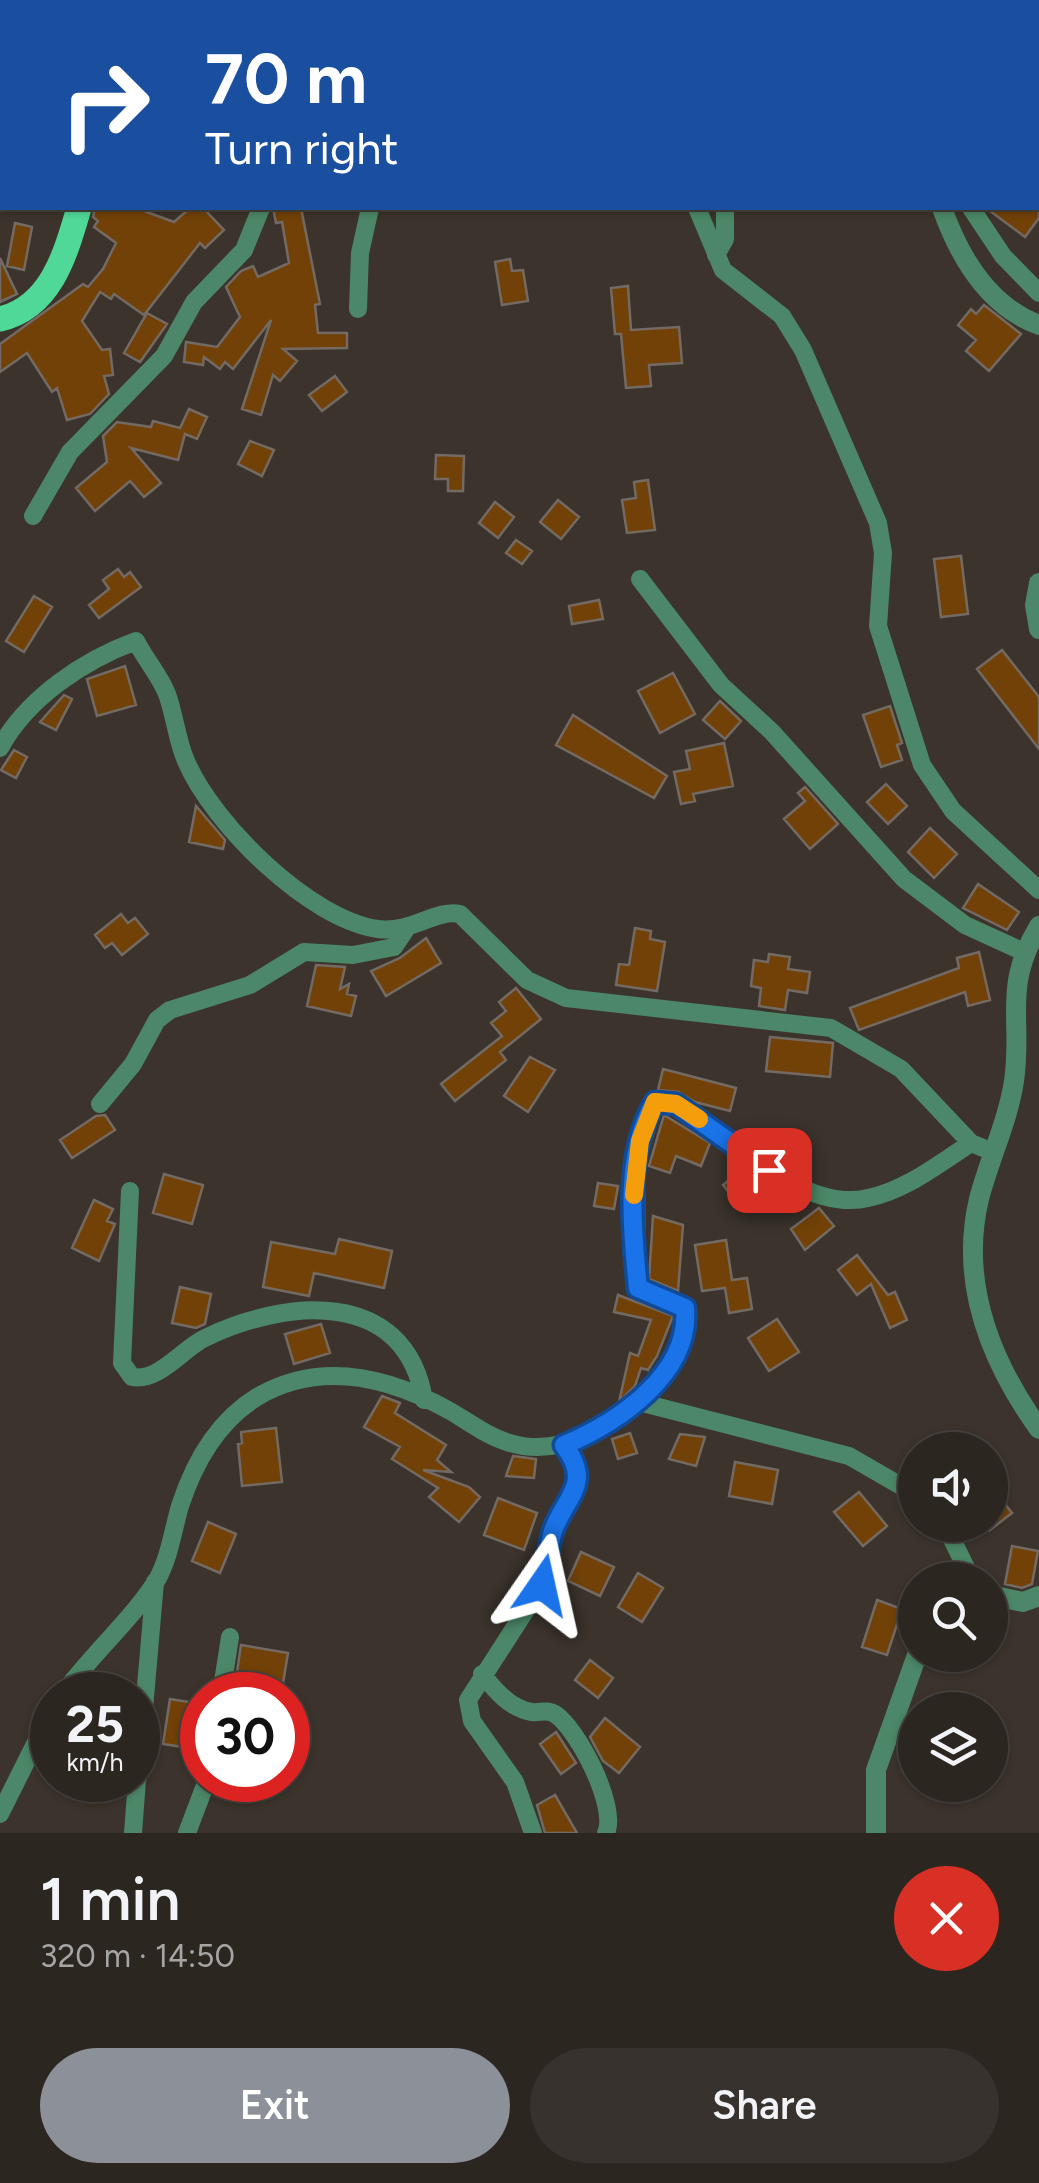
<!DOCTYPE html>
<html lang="en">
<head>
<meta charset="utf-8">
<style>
	:root { --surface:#2c2621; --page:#38322e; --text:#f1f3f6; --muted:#a6a5a5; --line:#48433f; --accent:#8c9099 }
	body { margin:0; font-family:Figtree,sans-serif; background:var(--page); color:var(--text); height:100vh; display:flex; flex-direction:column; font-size:38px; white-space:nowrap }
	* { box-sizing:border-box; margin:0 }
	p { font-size:32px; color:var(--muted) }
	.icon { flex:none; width:55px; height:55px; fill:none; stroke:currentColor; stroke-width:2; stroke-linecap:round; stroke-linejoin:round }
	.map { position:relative; height:1833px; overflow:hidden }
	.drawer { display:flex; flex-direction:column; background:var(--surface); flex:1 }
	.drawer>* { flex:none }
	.hud { position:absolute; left:0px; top:0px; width:1040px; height:210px; box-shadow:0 2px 8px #0004,0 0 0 2px var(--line); background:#1a4fa0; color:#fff; overflow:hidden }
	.controls { position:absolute; left:898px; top:1432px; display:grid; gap:20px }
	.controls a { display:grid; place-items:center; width:110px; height:110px; border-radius:50%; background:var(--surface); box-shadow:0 2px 8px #0004,0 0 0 2px var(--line); font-size:50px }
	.speed { position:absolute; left:30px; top:1672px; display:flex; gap:20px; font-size:50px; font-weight:700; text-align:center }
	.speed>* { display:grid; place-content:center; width:130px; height:130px; border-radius:50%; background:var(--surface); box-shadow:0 2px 8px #0004,0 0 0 2px var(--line); line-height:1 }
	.speed small { font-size:25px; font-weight:400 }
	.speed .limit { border:15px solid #d22; background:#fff; color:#111 }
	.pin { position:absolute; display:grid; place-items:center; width:85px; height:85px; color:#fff; margin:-42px; border-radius:20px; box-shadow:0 5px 15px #0006 }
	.me { position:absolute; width:110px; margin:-55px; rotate:11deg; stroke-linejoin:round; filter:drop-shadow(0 0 8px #0008) }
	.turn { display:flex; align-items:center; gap:35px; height:210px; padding:0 40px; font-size:45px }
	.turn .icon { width:130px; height:130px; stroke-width:2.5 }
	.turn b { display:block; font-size:70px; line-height:85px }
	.round { display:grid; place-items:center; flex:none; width:105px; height:105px; border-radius:52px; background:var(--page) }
	.summary { display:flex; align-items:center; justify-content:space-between; height:170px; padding:0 40px }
	h1 { font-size:60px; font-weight:600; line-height:75px }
	.action { display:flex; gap:20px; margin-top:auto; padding:20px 40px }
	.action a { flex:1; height:115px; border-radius:60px; background:var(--accent); color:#fff; font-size:40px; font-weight:600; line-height:115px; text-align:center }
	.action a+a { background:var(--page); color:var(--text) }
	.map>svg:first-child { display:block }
</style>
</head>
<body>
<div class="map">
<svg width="1039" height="1833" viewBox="0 0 1039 1833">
	<rect width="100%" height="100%" fill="#3b332c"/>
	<path fill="#714107" stroke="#736a63" stroke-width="2.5" d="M95 208H136L174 222 190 208H203L224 230 205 248 200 243 144 315 114 294 111 299 100 292 82 321 102 350 110 349 113 375 104 376 109 394 90 414 67 420 57 388 52 392 27 353 0 372V344L83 284 88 287 103 269 116 243 94 227 98 221 93 217Z
		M273 208H301L320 304 315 305 318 333H347V348L283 349 297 361 280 381 273 375 261 415 242 409 271 320 233 369 225 362 220 369 204 357 203 365 184 362 186 342 217 347 240 317 226 287 241 271 253 266 258 277 289 263 282 222 276 223Z
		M986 208H1039V218L1025 237Z
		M15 223 32 227 24 270 7 266Z
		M0 258 17 294 0 302Z
		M510 259 512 271 523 270 528 301 502 305 495 262Z
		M628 286 631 330 679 327 682 363 649 365 651 386 626 388 621 334H615L611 288Z
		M984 305 1021 334 989 371 966 351 976 340 958 325 971 309 976 314Z
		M147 313 167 324 140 362 124 353Z
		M335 376 347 392 322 411 309 395Z
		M189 409 207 417 197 439 185 434 178 460 131 448 161 483 144 497 130 481 95 511 76 488 107 462 103 436 117 422 151 427 153 421 180 428Z
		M250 441 274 450 262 476 238 464Z
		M436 455 464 456 463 491H448V479H435Z
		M648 480 655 530 627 533 622 500 636 498 634 482Z
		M558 500 579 517 561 539 540 522Z
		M495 502 514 517 498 538 479 523Z
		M516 540 532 551 522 564 506 553Z
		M961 556 968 614 941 617 934 559Z
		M118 569 124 577 130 572 141 587 99 618 89 605 109 589 103 580Z
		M34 596 52 607 24 652 6 641Z
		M599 600 603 619 572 624 569 606Z
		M1002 650 1039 697V749L977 669Z
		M125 666 136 705 97 716 87 679Z
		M673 673 695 714 660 733 638 691Z
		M64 695 72 699 56 730 40 722Z
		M720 701 741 721 725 739 703 720Z
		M890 706 902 743 897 745 902 760 881 767 863 715Z
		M573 715 667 776 654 798 556 745Z
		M724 743 733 786 693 794 695 801 681 804 674 772 690 769 686 751Z
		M14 750 27 757 16 778 1 770Z
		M886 784 907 806 888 824 867 802Z
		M805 787 838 824 810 849 784 819 805 801 798 793Z
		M196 806 225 840 223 849 189 842Z
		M930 828 957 854 934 878 908 852Z
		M978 884 1019 912 1007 930 963 908Z
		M121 914 128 923 135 918 148 934 122 955 112 943 105 948 95 935Z
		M635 928 651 931 650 939 665 942 657 991 616 985 619 964 629 965Z
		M426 938 441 963 386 996 371 971 400 958Z
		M979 952 990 1000 968 1006 965 992 859 1030 850 1008 959 968 957 958Z
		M769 954 790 957 788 969 810 972 807 993 788 990 785 1010 759 1006 761 988 751 986 754 960 768 962Z
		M316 965 345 967 340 989 349 984 347 994 356 996 351 1016 307 1006Z
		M516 988 541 1019 500 1052 506 1060 455 1101 441 1084 502 1036 491 1023 506 1011 499 1002Z
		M770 1037 833 1043 830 1077 766 1071Z
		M530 1057 555 1070 528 1112 504 1096Z
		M663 1069 736 1088 730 1111 695 1102 678 1092 658 1090Z
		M105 1115 115 1130 72 1158 60 1140 96 1116Z
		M664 1115 710 1143 701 1166 676 1156 670 1173 649 1166Z
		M744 1168 769 1190 749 1206 744 1199 738 1204 723 1185Z
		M164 1174 203 1185 192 1224 153 1213Z
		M598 1183 618 1186 614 1209 594 1206Z
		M94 1200 113 1209 107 1221 115 1224 99 1261 72 1248Z
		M819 1208 834 1226 805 1250 791 1229Z
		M653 1216 683 1225 678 1291 649 1279Z
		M339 1239 392 1251 384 1288 314 1273 309 1296 263 1287 271 1242 335 1254Z
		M726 1240 732 1280 747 1278 752 1309 729 1313 725 1288 702 1291 695 1245Z
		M857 1255 888 1295 895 1292 907 1320 890 1328 871 1284 857 1295 838 1270Z
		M180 1287 211 1294 205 1324 196 1328 172 1323Z
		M618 1295 673 1316 657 1356 648 1370 641 1368 635 1386 619 1402 630 1353 638 1356 651 1320 614 1312Z
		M777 1319 799 1352 769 1371 748 1338Z
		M321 1324 330 1353 294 1364 285 1334Z
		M382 1396 400 1403 395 1413 446 1445 437 1460 451 1472 423 1470 469 1487 480 1497 459 1522 429 1497 438 1488 392 1459 400 1447 364 1427Z
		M276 1428 282 1482 242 1486 238 1444 242 1443 241 1432Z
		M630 1433 637 1453 618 1459 612 1439Z
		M680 1434 705 1437 696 1466 669 1459Z
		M513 1456 536 1459 534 1478 506 1476Z
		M735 1462 778 1470 772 1504 729 1496Z
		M859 1492 887 1526 863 1546 834 1512Z
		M998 1495 1012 1513 990 1530V1501Z
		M498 1498 537 1513 524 1550 484 1535Z
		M208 1522 236 1534 220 1573 192 1561Z
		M1012 1546 1038 1551 1032 1584 1022 1588 1005 1584Z
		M581 1552 614 1567 600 1596 568 1581Z
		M638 1573 663 1588 642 1622 618 1607Z
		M877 1600 902 1609 887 1655 862 1647Z
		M241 1645 288 1653 281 1695 234 1692Z
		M590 1660 613 1678 598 1698 575 1680Z
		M170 1699 195 1703 189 1748 163 1744Z
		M605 1718 640 1747 619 1773 603 1761 590 1737Z
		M556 1732 576 1763 561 1774 540 1744Z
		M555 1795 577 1833H545L537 1805Z"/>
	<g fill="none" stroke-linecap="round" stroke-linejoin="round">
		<path stroke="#4b8768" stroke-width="18" d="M180 0 182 2
			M320 0 322 2
			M697 208 723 270 782 316 803 350 878 523 883 553 878 626 922 765 953 811 1039 890
			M971 208 1003 256 1039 293
			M716 255 725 239V208
			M358 309 360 253 370 208
			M33 516 70 452 164 356 194 302 244 250 261 208
			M640 579 721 685 772 732 904 879 965 925 1024 952
			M0 748C27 698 84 660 136 641 145 659 160 676 167 694 175 716 177 741 186 761 213 824 309 919 378 929 413 933 435 909 460 914L527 980 566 998 831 1028 901 1069 971 1143
			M100 1104 133 1064 157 1020 170 1010 250 985 304 952 353 955 394 947 406 929
			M130 1191 122 1363 132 1377C159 1382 182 1349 205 1338 285 1299 405 1287 424 1400
			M639 1402 849 1456 915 1494
			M945 1525 972 1580
			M482 1674C494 1689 510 1709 532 1712 540 1713 547 1709 555 1714 578 1729 618 1807 606 1833
			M62 1695C89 1657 137 1614 158 1578 170 1555 173 1530 180 1506 194 1463 218 1421 257 1397 320 1360 389 1377 450 1411 469 1422 488 1437 510 1443 559 1458 620 1427 650 1388 668 1364 688 1339 685 1308L637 1287 636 1162 655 1102 676 1104C728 1136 803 1214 868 1198 906 1190 939 1164 971 1143L993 1152
			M221 1695 230 1637
			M138 1778 155 1582
			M0 1814 52 1710
			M133 1833 137 1780
			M187 1833 207 1780
			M533 1833 515 1782 472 1721 468 1700 542 1585 552 1535 578 1481 574 1458 565 1445"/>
		<path stroke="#4b8768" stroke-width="20" d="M764 0 771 2
			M942 208C959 256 988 306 1039 325
			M1039 583 1035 605 1039 629
			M1039 926C1002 988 1023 1019 1014 1081 1008 1121 989 1160 979 1199 959 1283 991 1362 1039 1429
			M990 1595 1023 1602 1039 1596
			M876 1833V1770L917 1655"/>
		<path stroke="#4fd898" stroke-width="25" d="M62 0 63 2
			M0 319C52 307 66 252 79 208"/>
	</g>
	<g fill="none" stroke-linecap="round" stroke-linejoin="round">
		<defs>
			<path id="route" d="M542 1585C546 1567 548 1548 553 1531 566 1495 593 1485 564 1445 617 1423 691 1374 685 1308L638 1288C632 1229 624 1154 655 1102L676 1104 769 1170"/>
		</defs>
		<use href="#route" stroke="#114b97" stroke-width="25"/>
		<use href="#route" stroke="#1a73e8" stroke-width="18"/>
		<path stroke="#f59e0b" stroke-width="18" d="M634 1195 640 1141 655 1102 676 1104 699 1119"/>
	</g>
</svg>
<div class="controls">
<a><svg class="icon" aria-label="sound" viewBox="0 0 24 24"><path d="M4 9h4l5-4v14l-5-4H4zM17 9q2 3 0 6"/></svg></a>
<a><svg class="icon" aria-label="search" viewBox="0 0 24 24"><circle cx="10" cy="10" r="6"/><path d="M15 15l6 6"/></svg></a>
<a><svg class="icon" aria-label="layers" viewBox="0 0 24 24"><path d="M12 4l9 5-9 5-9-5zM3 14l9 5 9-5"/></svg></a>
</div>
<div class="speed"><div>25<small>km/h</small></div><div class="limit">30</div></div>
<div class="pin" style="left:769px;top:1170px;background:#d93025"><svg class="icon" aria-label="arrive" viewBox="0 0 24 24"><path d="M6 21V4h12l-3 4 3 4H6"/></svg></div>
<svg class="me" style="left:542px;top:1585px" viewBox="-20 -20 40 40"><path d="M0-17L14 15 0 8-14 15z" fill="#1a73e8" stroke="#fff" stroke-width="4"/></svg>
<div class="hud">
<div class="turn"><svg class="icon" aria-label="right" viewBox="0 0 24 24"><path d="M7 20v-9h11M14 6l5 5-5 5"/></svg><div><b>70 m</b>Turn right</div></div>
</div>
</div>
<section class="drawer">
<div class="summary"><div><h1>1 min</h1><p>320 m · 14:50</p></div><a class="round" style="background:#d93025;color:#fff"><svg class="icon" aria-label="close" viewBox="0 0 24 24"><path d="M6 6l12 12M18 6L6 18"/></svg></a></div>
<div class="action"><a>Exit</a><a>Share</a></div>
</section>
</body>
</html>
